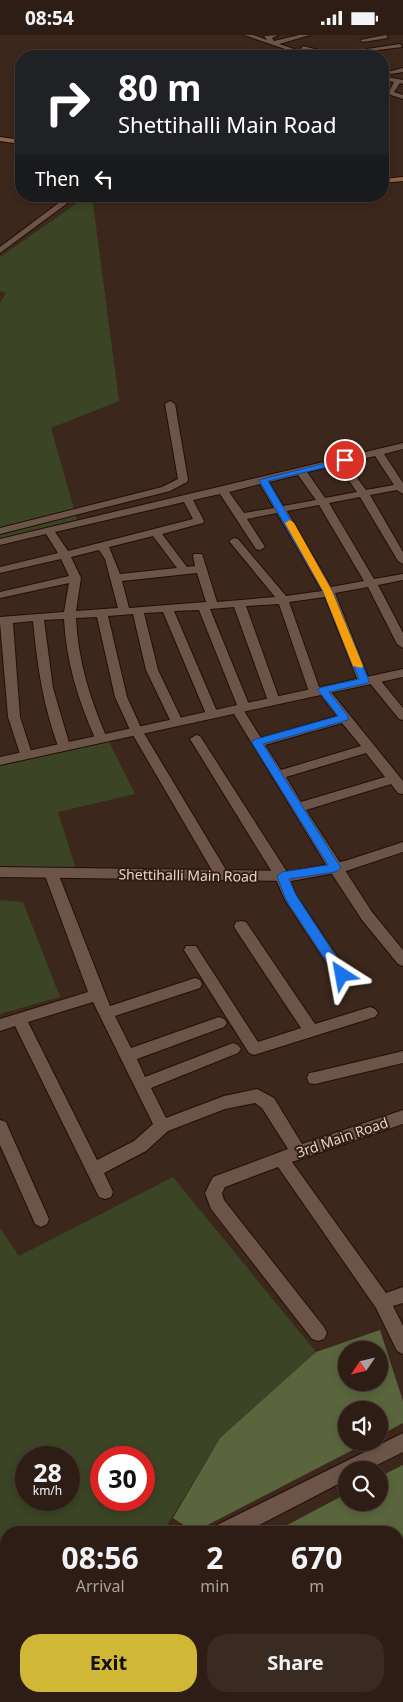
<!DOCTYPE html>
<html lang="en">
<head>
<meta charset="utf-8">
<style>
	:root { --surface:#2d1d15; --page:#392a22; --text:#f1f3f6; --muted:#a7a2a0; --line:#483b34; --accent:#d0b836 }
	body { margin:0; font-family:"Noto Sans",sans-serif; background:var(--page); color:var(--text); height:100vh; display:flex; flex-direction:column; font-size:19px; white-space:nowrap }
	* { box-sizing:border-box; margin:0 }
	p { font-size:16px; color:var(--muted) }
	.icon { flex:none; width:28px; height:28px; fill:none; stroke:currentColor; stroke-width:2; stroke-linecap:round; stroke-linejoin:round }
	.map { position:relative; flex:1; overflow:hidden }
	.drawer { position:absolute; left:0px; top:1491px; width:404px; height:176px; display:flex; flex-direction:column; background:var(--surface); border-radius:20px 20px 0 0; box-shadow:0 2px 8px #0003,0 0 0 1px var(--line) }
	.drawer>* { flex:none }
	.guide { position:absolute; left:15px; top:15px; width:374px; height:152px; border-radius:20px; box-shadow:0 2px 8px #0003,0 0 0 1px var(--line); background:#202124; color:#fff; overflow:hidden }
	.needle { width:32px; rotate:235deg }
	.tools { position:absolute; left:338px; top:1306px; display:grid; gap:10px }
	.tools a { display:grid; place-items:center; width:50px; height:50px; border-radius:50%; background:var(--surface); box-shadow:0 2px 8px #0003,0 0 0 1px var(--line); font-size:25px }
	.speed { position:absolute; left:15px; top:1411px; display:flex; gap:10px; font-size:25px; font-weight:700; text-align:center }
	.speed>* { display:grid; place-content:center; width:65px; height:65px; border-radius:50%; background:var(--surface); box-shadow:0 2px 8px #0003,0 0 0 1px var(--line); line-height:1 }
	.speed small { font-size:12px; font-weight:400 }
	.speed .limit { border:8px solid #d22; background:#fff; color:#111 }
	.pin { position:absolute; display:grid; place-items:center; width:42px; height:42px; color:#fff; margin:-21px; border:2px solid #fff; border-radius:50%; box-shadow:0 1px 5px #0007 }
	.me { position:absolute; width:55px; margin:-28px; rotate:326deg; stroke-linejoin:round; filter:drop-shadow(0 0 4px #0008) }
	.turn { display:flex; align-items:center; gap:18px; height:105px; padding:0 20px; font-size:22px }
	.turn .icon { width:65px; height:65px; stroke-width:2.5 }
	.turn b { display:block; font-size:35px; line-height:42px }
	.then { display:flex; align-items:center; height:48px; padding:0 20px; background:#0003; gap:10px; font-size:19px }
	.eta { display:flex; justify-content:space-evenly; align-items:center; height:85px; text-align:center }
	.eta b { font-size:30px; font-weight:700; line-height:35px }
	.button { display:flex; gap:10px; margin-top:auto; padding:10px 20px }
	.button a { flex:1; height:58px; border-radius:20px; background:var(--accent); color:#111; font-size:20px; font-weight:700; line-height:58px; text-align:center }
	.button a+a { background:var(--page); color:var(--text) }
	.status { display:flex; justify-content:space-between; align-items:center; height:35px; padding:0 25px; background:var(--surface); direction:ltr }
	.status svg { height:14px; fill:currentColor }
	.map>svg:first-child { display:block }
</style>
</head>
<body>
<div class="status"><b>08:54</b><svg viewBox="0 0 49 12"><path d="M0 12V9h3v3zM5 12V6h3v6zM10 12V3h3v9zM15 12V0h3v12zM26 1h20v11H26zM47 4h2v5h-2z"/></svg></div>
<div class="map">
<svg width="403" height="1667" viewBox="0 0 403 1667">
	<rect width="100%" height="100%" fill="#3c271c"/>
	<path fill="#3b4425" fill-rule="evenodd" d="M87 161H92L119 366 51 393 77 485 0 504V268L6 258 0 256V222Z
		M108 705 135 759 58 777 76 834 0 832V731Z
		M0 865 23 867 60 962 0 979Z
		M173 1142 316 1317 220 1403 163 1497 6 1498V1661H50L46 1667H0V1193L19 1221ZM26 1422H69V1465H26ZM101 1422H144V1465H101Z
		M403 1430V1667H82L86 1661H398V1498L274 1497 346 1459V1468H379V1442Z"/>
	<path fill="#5a653d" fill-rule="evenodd" d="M380 1295 403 1366V1388L379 1401V1375H346V1408H366L194 1497 173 1483 220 1403 316 1317ZM346 1315H379V1348H346Z
		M403 1430V1624L398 1631V1498L274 1497 346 1459V1468H379V1442Z
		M86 1661H241L231 1667H82Z"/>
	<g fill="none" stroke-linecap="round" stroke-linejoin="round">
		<defs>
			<path id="minor" d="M244 0H253L267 5 264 1 278 0 272 3 274 6 299 0H310L279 9 315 21H306Z
				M386 0 388 3 363 7 360 5Z
				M400 9 402 12 370 16 367 14Z
				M303 11 326 17 327 18 324 20 301 14Z
				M403 33V37L391 39 388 37Z
				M382 41 403 45V49L400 48 394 57 403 60V64L388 59 394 47 382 45Z
				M170 366 175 369 188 445 187 447 170 456 0 499V493L162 452 178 444 165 369Z
				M403 408V414L384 419 403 448V459L397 455 370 460 403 517V529L398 526 360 462 329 468 374 544 403 539V545L378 550 403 598V613L397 609 368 552 335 558 368 642 377 641 403 673V685L399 684 369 647 364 650 358 646 325 562 289 567 319 652H327L403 746V759L398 758 391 749 306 775 372 877 403 915V931L398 929 362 885 330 836 231 674 237 670 199 575 174 576 218 679 212 683 206 679 163 577 144 578 158 635 183 687 177 691 171 687 146 635 133 579 108 581 127 662 142 695 229 840 222 845 217 844 130 695 115 662 97 582 76 583C78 626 90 664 107 703L101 707 95 703C78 665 66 626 64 584L44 585 53 653 70 711 64 715 58 711C43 670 37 630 33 586L13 588 20 682 32 719 26 723 20 719 8 682 0 588V582L64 577 69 548 0 563V557L69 541 61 524 0 538V532L58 518 46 499 0 510V504ZM375 421 394 450 366 455 346 428ZM338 430 357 457 325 463 307 437ZM298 440 316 465 283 471 269 447ZM260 449 274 473 244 478 229 457ZM220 459 256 514 260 515 265 512 247 484 277 478 322 556 286 561 238 504 234 503 229 506 275 562 217 567 202 519H194L193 521 195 531 187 532 162 499 203 488 204 486 193 465ZM184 467 193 484 68 516 55 497ZM319 470 364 546 331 552 287 476ZM153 501 177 533 120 539 109 512ZM99 515 105 524 118 573 76 576 81 543 71 522ZM197 538 206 567 129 573 122 546ZM279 569 309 657 315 661 320 659 337 681 261 703 244 676 250 672 210 574 234 572 268 666 274 670 280 666 246 571ZM342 688 361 711 281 735 265 710ZM366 718 385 742 301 767 286 742Z
				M196 700 200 701 287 837 296 860 347 936 349 940 347 944H337L285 865 275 842 190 704Z
				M51 833 58 838 110 971 195 943 200 945 202 949 200 953 115 981 131 1013 219 982 224 984 227 988 224 992 137 1024 145 1042 233 1008 238 1010 241 1014 238 1018 151 1053 166 1083 224 1061 257 1054 274 1063 302 1109 403 1075V1089L292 1127 386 1258 403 1252V1268L393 1271 403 1291V1319L397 1316 376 1273 278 1132 225 1152 222 1158 224 1165 324 1292 327 1298 324 1304 318 1306 312 1304 211 1174 205 1158 213 1142 288 1114 262 1073 255 1068 225 1074 168 1096 146 1116 104 1138 113 1157 111 1162 105 1164 99 1162 15 991 0 996V984L88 957 44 838ZM93 967 153 1089 134 1106 97 1125 28 987Z
				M241 886 246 887 315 989 370 972 375 974 378 978 375 982 254 1020 249 1018 184 915 186 911H196L258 1007 301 993 236 895 234 891 236 887Z
				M403 1016V1028L315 1049 309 1048 307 1043 309 1038 315 1037Z
				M0 1085 6 1087 8 1092 49 1184 47 1189 41 1192 35 1189 33 1184 0 1110Z
				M403 1398V1417L367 1435H346V1445L244 1498H212L215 1491Z
				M61 1661H84L81 1667H58Z"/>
			<path id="tertiary" d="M68 161H77L0 218V212Z
				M403 634V642L0 730V722Z
				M403 807V817L346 836 291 846 0 842V832L291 836 345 826Z"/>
			<path id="secondary" d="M0 102 21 105V109L0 106Z
				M403 142V146L382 148V144Z"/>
		</defs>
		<use href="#minor" stroke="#220f05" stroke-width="2"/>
		<use href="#tertiary" stroke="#220f05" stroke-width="2"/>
		<use href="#secondary" stroke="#220f05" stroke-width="2"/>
		<use href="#minor" fill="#6c5448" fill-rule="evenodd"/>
		<use href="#tertiary" fill="#6c5448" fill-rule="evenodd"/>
		<use href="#secondary" fill="#8e644a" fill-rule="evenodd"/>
	</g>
	<path fill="#1a73e8" stroke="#114b97" d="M345 423 349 425 348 427 268 446 332 556 369 646 368 648 329 657 348 681V685L263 709 341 833 335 837 289 844 296 860 348 940 342 945 338 944 286 865 277 841 282 837 328 830 252 708 253 705 338 681 318 655 319 653 359 644 323 556 259 445Z"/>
	<path fill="#f59e0b" d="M290 485 294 488 332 556 363 631 362 633 353 631 323 556 285 488Z"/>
	<g text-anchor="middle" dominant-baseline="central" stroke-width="4" stroke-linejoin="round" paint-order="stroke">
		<g font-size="14" fill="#e4d5ce" stroke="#311d12">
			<text transform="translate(188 840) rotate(1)">Shettihalli Main Road</text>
			<text transform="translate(342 1102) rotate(-19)">3rd Main Road</text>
		</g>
	</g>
</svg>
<div class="tools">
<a><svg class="needle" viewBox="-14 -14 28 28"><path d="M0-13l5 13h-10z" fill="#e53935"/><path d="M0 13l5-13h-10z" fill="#a7a2a0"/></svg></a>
<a><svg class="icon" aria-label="sound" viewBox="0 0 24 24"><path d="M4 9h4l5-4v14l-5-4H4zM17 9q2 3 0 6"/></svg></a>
<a><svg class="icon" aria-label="search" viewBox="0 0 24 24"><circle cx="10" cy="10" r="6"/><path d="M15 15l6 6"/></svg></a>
</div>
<div class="speed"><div>28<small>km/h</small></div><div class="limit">30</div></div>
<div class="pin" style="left:345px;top:425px;background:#d93025"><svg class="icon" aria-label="arrive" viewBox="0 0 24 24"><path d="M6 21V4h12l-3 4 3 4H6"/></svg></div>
<svg class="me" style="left:342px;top:940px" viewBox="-20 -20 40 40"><path d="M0-17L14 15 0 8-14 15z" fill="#1a73e8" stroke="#fff" stroke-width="4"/></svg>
<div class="guide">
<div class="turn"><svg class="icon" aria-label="right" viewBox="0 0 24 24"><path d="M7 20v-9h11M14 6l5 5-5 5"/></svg><div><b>80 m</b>Shettihalli Main Road</div></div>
<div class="then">Then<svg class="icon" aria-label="left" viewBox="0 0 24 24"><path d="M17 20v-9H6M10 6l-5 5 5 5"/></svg></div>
</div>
<section class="drawer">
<div class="eta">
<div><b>08:56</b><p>Arrival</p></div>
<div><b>2</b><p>min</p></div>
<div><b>670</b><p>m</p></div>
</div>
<div class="button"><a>Exit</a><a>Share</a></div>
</section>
</div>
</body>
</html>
